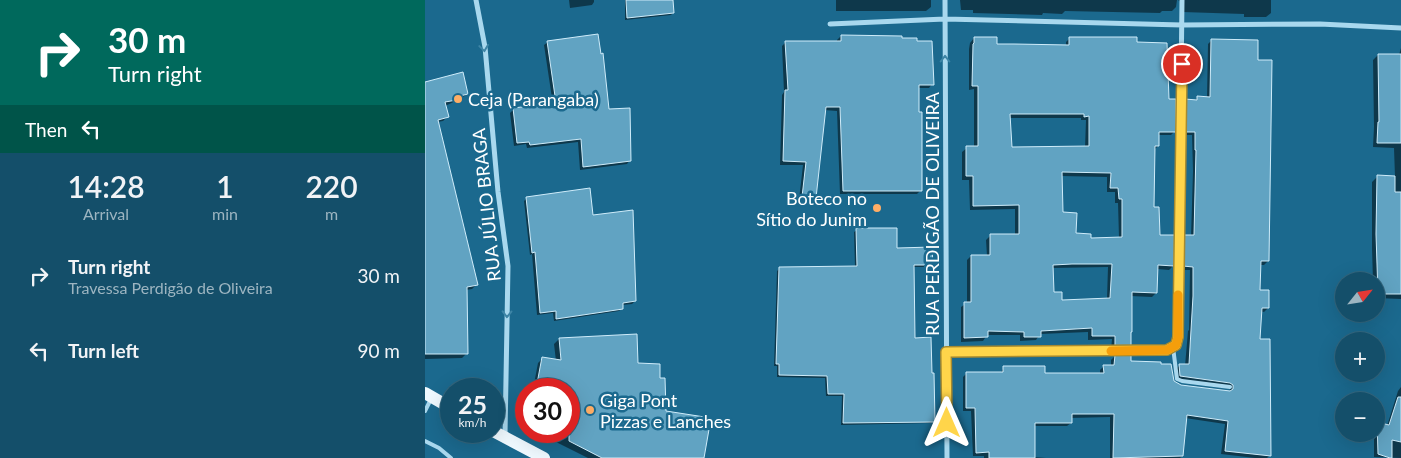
<!DOCTYPE html>
<html lang="en">
<head>
<meta charset="utf-8">
<style>
	:root { --surface:#144f6a; --page:#215972; --text:#f1f3f6; --muted:#9db5c1; --line:#33667e }
	body { margin:0; font-family:Lato,sans-serif; background:var(--page); color:var(--text); height:100vh; display:flex; flex-direction:column; font-size:19px; white-space:nowrap }
	* { box-sizing:border-box; margin:0 }
	p { font-size:16px; color:var(--muted) }
	.icon { flex:none; width:28px; height:28px; fill:none; stroke:currentColor; stroke-width:2; stroke-linecap:round; stroke-linejoin:round }
	.map { position:relative; flex:1; overflow:hidden }
	.panel { display:flex; flex-direction:column; background:var(--surface); width:425px }
	.panel>* { flex:none }
	.guide { background:#00695c; color:#fff; overflow:hidden }
	.needle { width:32px; rotate:60deg }
	.buttons { position:absolute; left:910px; top:272px; display:grid; gap:10px }
	.buttons a { display:grid; place-items:center; width:50px; height:50px; border-radius:50%; background:var(--surface); box-shadow:0 5px 20px #0002,0 0 0 1px var(--line); font-size:25px }
	.speed { position:absolute; left:15px; top:378px; display:flex; gap:10px; font-size:25px; font-weight:700; text-align:center }
	.speed>* { display:grid; place-content:center; width:65px; height:65px; border-radius:50%; background:var(--surface); box-shadow:0 5px 20px #0002,0 0 0 1px var(--line); line-height:1 }
	.speed small { font-size:12px; font-weight:400 }
	.speed .limit { border:8px solid #d22; background:#fff; color:#111 }
	.pin { position:absolute; display:grid; place-items:center; width:42px; height:42px; color:#fff; margin:-21px; border:2px solid #fff; border-radius:50%; box-shadow:0 1px 5px #0007 }
	.me { position:absolute; width:55px; margin:-28px; rotate:0deg; stroke-linejoin:round; filter:drop-shadow(0 0 4px #0008) }
	.turn { display:flex; align-items:center; gap:18px; height:105px; padding:0 25px; font-size:22px }
	.turn .icon { width:65px; height:65px; stroke-width:2.5 }
	.turn b { display:block; font-size:35px; line-height:42px }
	.then { display:flex; align-items:center; height:48px; padding:0 25px; background:#0003; gap:10px; font-size:19px }
	.eta { display:flex; justify-content:space-evenly; align-items:center; height:85px; text-align:center }
	.eta b { font-size:30px; font-weight:600; line-height:35px }
	ul { padding:0; list-style:none }
	li { display:flex; align-items:center; gap:15px; height:75px; padding:0 25px }
	li div { flex:1 }
	li b { display:block; font-size:19px }
	li em { font-style:normal }
	main { display:flex; flex:1; min-height:0 }
	.map>svg:first-child { display:block }
</style>
</head>
<body>
<main>
<section class="panel">
<div class="guide">
<div class="turn"><svg class="icon" aria-label="right" viewBox="0 0 24 24"><path d="M7 20v-9h11M14 6l5 5-5 5"/></svg><div><b>30 m</b>Turn right</div></div>
<div class="then">Then<svg class="icon" aria-label="left" viewBox="0 0 24 24"><path d="M17 20v-9H6M10 6l-5 5 5 5"/></svg></div>
</div>
<div class="eta">
<div><b>14:28</b><p>Arrival</p></div>
<div><b>1</b><p>min</p></div>
<div><b>220</b><p>m</p></div>
</div>
<ul>
<li><svg class="icon" aria-label="right" viewBox="0 0 24 24"><path d="M7 20v-9h11M14 6l5 5-5 5"/></svg><div><b>Turn right</b><p>Travessa Perdigão de Oliveira</p></div><em>30 m</em></li>
<li><svg class="icon" aria-label="left" viewBox="0 0 24 24"><path d="M17 20v-9H6M10 6l-5 5 5 5"/></svg><div><b>Turn left</b></div><em>90 m</em></li>
</ul>
</section>
<div class="map">
<svg width="976" height="458" viewBox="0 0 976 458">
	<rect width="100%" height="100%" fill="#1b698e"/>
	<path fill="#0007" fill-rule="evenodd" d="M144 0H169V2L167 5 145 8Z
		M200 0H247L248 13 246 15 200 20Z
		M411 0H506V7L501 11H411Z
		M535 0H752L751 7 747 11H737L735 13 640 11 637 14 618 13 617 15 548 13V10H536Z
		M753 0H846V13L841 17H819V14L757 12V3Z
		M416 36 507 84 504 88H492L496 190 492 194H415L412 111 399 110 390 198 386 201 374 200 378 165H355L357 95 359 92 357 46 361 42 412 43V40Z
		M549 38 571 45 641 46V42L645 38 711 44 742 100 750 131 746 135H733V146L729 150 728 208 734 236 748 266 744 270 732 269 731 293 727 297 705 296V345L700 350H686L687 339 663 340V332L615 334 611 340 595 341V335H562L558 341 536 342V307L542 303V260L546 256H562L561 240 566 235H590V209L545 210 544 180H537V152L542 148H549V89L544 90V49L545 43ZM584 118H656V120H661L660 148H586ZM636 176 682 177V192H690V203H693L694 238 665 239 650 234 636 214ZM683 267 682 299 636 301 628 294 627 268Z
		M787 40 843 261 839 265H834V291L843 308 839 312 835 311 834 340 845 455 842 458H830L796 454 800 424 760 418 757 456 755 458H685V417L645 418 646 423 642 426H609L608 457 621 458H559V456H548L546 411H538V377L542 373 575 374 579 367 618 374H675V370L679 366H686V360L690 356 755 386 805 392V389L801 387 752 380 751 369 754 366H760L763 331 764 330 765 270H755V240L759 236 766 237 768 171 767 135H757V104L761 101H769L772 98H782L783 44Z
		M123 42 183 110 205 160 202 164 155 170 153 142 102 148 101 144 89 146 85 113 89 109 128 105 119 45Z
		M976 48V299L951 298V281H948L947 248V182L952 177H970L969 148 948 147 949 127 948 60 953 55H974Z
		M0 83 42 94 37 98 20 106 23 116 18 121 12 122 52 284 47 289 41 290 42 353 37 358 0 359Z
		M102 198 167 216 210 301 207 304 197 305V308L194 311 129 321 128 313 112 315 107 254 105 255 99 201Z
		M432 230 506 264 504 267H487L488 339 508 421 506 423 416 425 417 396H401L400 378 352 377V366H349L352 271 355 268 430 267 429 232Z
		M134 339 212 364 234 379 239 412 277 458H163L129 441 132 431H144V389H108L113 363 117 359 131 361 129 344Z
		M976 387V458L949 457V434H951V425L953 423 962 426 973 391Z"/>
	<path fill="#61a3c2" stroke="#cfecfa" fill-rule="evenodd" d="M201 0H248L249 13 202 18Z
		M173 34 176 54 178 53 184 109 205 108 206 161 158 167 156 139 105 145 104 142 92 143 88 108 131 103 122 41Z
		M416 35 477 36V38H492V41H507L509 85H494V112H497V191H418L415 107H401L391 198 377 197 381 162 358 161 360 90H363L360 41H416Z
		M549 37H572V44H589L644 45V37H712V42L742 43 744 99H751V132H734V146H730L729 207H734L735 235H750L749 266 733 265 732 293 707 292V332H706V346H690V336H667V328L616 331V337H599V332L563 331V337L539 338V302H546V255H565V234H594V205L548 206V176H541V146H553V86H547L548 44 549 43ZM585 114H659V117L664 116V146L587 147ZM637 172 686 173 685 188H693L694 199H697V237L666 238V234L651 233 652 213 638 212ZM647 264H687L685 298 637 300V292H629L628 265Z
		M786 39 833 40V60H847L844 261H836L835 290H844V308H837L835 339H845L846 456 800 451 803 421 762 415 758 456 688 458 689 414H647V423H610V458H564V452L551 453 550 408H541V372H578V366H620V373H679L678 365H689L690 355H706V361L736 362V364H746L749 381 756 385 805 391 808 389V385L805 383 755 376 754 364H764L768 296V267L758 266 759 235H769L771 150H770V132H760V99L772 100V96L785 97Z
		M953 54H976V143H952L953 122H954Z
		M38 72 43 94 31 97 32 100 20 102 24 117 13 120 53 285 42 287 43 354H0V82Z
		M952 175 970 176V192H976V294H953L951 234Z
		M165 188 168 215 208 210 211 301 198 303V309L131 319V311L115 313 110 252 107 253 101 197Z
		M431 228H472V248L507 247 508 265H489L490 338 506 337 507 373H509L510 422 418 423 419 394H403L402 376 354 375V364H351L354 267 432 266Z
		M212 334 213 363 235 364V378H240L241 411 286 418 279 458H177L144 441V389H111L117 357 136 360 134 338Z
		M973 397H976V442L967 440V458H965L953 454 952 422 964 425Z"/>
	<g fill="none" stroke-linecap="round" stroke-linejoin="round">
		<path stroke="#a9d8ee" stroke-width="4" d="M748 347 752 379 757 381 805 387
			M0 411 6 399
			M0 441 14 448 26 458"/>
		<path stroke="#a9d8ee" stroke-width="5" d="M51 0 60 47 73 192 83 266 80 435
			M520 0 522 458
			M405 24 520 19 757 25 895 24 976 28
			M521 352 742 350 751 345 753 337 757 0"/>
		<path stroke="#eff9ff" stroke-width="12" d="M0 393 26 408
			M68 431 119 458"/>
	</g>
	<defs><path id="oneway-chevron" d="M-2-3.5L2.5 0L-2 3.5" fill="none" stroke-width="1.6" stroke-linecap="round" stroke-linejoin="round" transform="scale(1.25)"/></defs>
	<g stroke="#3e85a6">
		<use href="#oneway-chevron" transform="translate(59 48) rotate(82)"/>
		<use href="#oneway-chevron" transform="translate(520 59) rotate(-90)"/>
		<use href="#oneway-chevron" transform="translate(82 314) rotate(91)"/>
	</g>
	<g fill="none" stroke-linecap="round" stroke-linejoin="round">
		<defs>
			<path id="route" d="M522 423 521 352 742 350 751 345 753 337 757 64"/>
		</defs>
		<use href="#route" stroke="#a68a30" stroke-width="12"/>
		<use href="#route" stroke="#ffd54a" stroke-width="9"/>
		<path stroke="#f59e0b" stroke-width="9" d="M686 351 742 350 751 345 753 337V295"/>
	</g>
	<g fill="#ffae66" stroke="#1b698e" stroke-width="2">
		<circle cx="33" cy="99" r="5"/>
		<circle cx="452" cy="208" r="5"/>
		<circle cx="165" cy="410" r="5"/>
	</g>
	<g text-anchor="middle" dominant-baseline="central" stroke-width="5" stroke-linejoin="round" paint-order="stroke">
		<g font-size="18" fill="#fff" stroke="#1b698e" text-anchor="start">
			<text x="43" y="99">Ceja (Parangaba)</text>
			<text x="442" y="198" text-anchor="end">Boteco no<tspan x="442" dy="21">Sítio do Junim</tspan></text>
			<text x="175" y="400">Giga Pont<tspan x="175" dy="21">Pizzas e Lanches</tspan></text>
		</g>
		<g font-size="18" fill="#fff" stroke="#1b698e">
			<text transform="translate(61 205) rotate(-96)">RUA JÚLIO BRAGA</text>
			<text transform="translate(507 214) rotate(-90)">RUA PERDIGÃO DE OLIVEIRA</text>
		</g>
	</g>
</svg>
<div class="buttons">
<a><svg class="needle" viewBox="-14 -14 28 28"><path d="M0-13l5 13h-10z" fill="#e53935"/><path d="M0 13l5-13h-10z" fill="#9db5c1"/></svg></a>
<a>+</a>
<a>−</a>
</div>
<div class="speed"><div>25<small>km/h</small></div><div class="limit">30</div></div>
<div class="pin" style="left:757px;top:64px;background:#d93025"><svg class="icon" aria-label="arrive" viewBox="0 0 24 24"><path d="M6 21V4h12l-3 4 3 4H6"/></svg></div>
<svg class="me" style="left:522px;top:423px" viewBox="-20 -20 40 40"><path d="M0-17L14 15 0 8-14 15z" fill="#ffd54a" stroke="#fff" stroke-width="4"/></svg>
</div>
</main>
</body>
</html>
